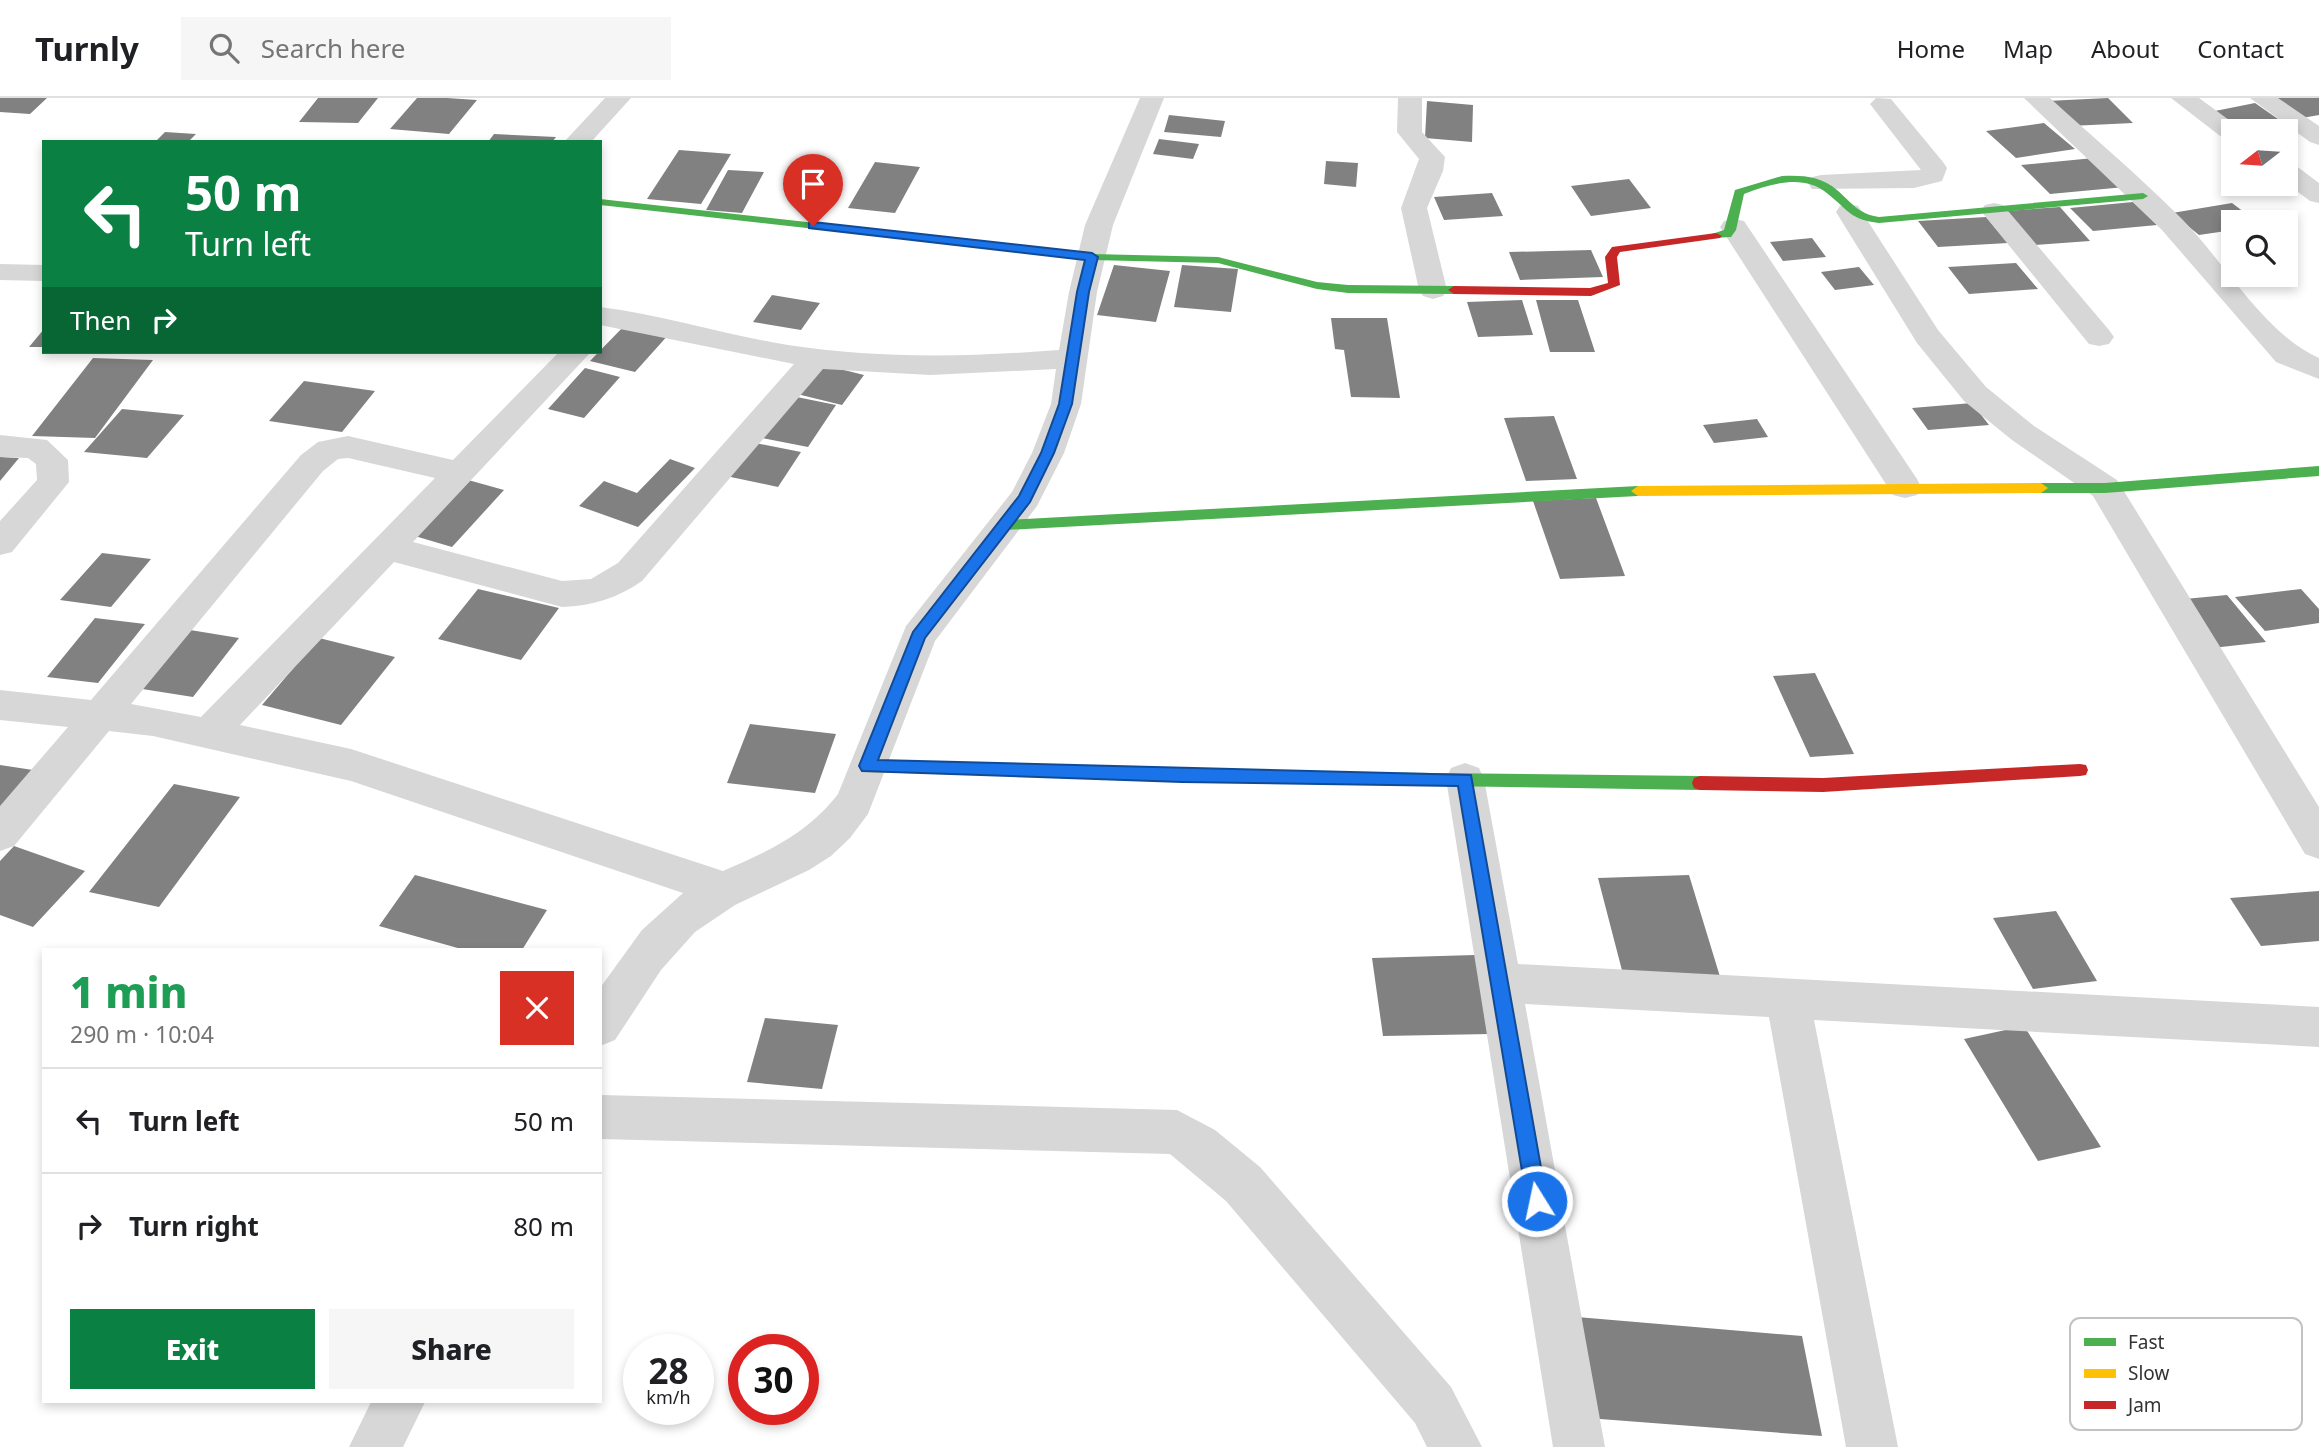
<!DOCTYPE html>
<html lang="en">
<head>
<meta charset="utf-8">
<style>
	:root { --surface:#fff; --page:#f6f6f6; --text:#202124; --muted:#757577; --line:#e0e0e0; --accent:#0b8043 }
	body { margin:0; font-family:"Noto Sans",sans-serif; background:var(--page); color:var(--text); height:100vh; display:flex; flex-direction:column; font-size:26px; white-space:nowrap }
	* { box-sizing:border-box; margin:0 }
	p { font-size:23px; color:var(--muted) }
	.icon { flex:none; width:38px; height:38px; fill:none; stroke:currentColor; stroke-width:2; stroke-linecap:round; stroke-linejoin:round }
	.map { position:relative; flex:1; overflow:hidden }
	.details { position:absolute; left:42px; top:850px; width:560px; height:455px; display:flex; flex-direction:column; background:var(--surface); border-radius:0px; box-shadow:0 4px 10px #0003 }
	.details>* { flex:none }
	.banner { position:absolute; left:42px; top:42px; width:560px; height:214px; border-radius:0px; box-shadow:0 4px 10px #0003; background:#0b8043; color:#fff; overflow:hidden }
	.needle { width:46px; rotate:253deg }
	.fabs { position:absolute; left:2221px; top:21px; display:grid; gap:14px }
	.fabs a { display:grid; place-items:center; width:77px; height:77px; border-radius:0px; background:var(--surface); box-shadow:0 4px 10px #0003; font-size:35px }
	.speed { position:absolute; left:623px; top:1236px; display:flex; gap:14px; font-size:35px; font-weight:700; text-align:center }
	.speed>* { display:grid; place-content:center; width:91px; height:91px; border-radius:50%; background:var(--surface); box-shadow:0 4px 10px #0003; line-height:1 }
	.speed small { font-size:18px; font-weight:400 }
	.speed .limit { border:10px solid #d22; background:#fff; color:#111 }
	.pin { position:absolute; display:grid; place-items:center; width:60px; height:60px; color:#fff; margin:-72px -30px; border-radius:50% 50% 50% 0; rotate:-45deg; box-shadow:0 0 7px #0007 }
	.pin .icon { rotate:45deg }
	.me { position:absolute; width:77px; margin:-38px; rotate:350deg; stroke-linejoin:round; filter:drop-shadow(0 0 5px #0008) }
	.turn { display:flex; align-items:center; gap:24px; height:147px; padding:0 28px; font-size:32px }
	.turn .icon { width:91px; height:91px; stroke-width:2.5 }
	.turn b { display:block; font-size:49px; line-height:60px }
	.then { display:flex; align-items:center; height:66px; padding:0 28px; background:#0003; gap:14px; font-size:26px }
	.round { display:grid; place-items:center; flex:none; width:74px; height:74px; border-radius:0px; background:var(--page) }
	.overview { display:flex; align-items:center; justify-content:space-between; height:119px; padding:0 28px }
	h1 { font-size:42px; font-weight:800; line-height:52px; color:#1e9e55 }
	.action { display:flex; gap:14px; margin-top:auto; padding:14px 28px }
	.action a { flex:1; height:80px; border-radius:0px; background:var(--accent); color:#fff; font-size:28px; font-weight:800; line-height:80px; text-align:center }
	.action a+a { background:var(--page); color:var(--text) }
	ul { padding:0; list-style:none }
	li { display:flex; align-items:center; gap:21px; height:105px; padding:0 28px; border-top:2px solid var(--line) }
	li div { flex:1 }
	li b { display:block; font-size:26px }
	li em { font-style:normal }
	header { display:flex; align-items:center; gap:42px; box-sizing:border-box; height:98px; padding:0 35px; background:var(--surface); border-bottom:2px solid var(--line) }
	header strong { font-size:33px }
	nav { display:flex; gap:38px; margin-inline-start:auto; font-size:24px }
	.search { width:490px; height:63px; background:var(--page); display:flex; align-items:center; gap:18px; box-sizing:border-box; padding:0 24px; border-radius:0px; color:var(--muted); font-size:26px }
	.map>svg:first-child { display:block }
</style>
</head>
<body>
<header>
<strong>Turnly</strong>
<div class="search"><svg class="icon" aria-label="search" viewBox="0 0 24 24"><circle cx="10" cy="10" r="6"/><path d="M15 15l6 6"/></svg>Search here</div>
<nav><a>Home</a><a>Map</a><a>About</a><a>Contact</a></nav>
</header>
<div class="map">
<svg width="2319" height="1349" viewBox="0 0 2319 1349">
	<rect width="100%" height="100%" fill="#fff"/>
	<path fill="#818181" d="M0 0H47L30 16 0 14Z
		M318 0H378L358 25 299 24Z
		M417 0H447L477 2 449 36 390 31Z
		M2108 0 2133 25 2070 28 2047 3Z
		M2273 0H2319V17L2302 20Z
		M1427 3 1473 7 1472 44 1425 40Z
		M2255 5 2278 21 2234 30 2210 14Z
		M1169 17 1225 23 1221 39 1164 34Z
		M2044 25 2075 51 2016 60 1986 33Z
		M165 34 196 36 188 44H155Z
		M494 36 556 39 552 44H488Z
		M1159 41 1199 46 1193 61 1153 56Z
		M679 52 731 56 701 106 647 101Z
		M2094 60 2125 89 2050 96 2021 67Z
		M1326 63 1358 65 1356 89 1324 86Z
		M875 64 920 69 895 115 848 110Z
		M728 72 764 74 742 115 706 112Z
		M1629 81 1651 110 1591 118 1571 88Z
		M1492 95 1503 118 1444 122 1434 99Z
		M2133 104 2157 127 2093 133 2070 110Z
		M2232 105 2257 124H2233V132L2199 137 2172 115Z
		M2060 109 2090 143 2035 147 2007 113Z
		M1986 119 2008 145 1938 149 1918 123Z
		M1812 140 1826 159 1783 163 1770 144Z
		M1591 152 1603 179 1520 182 1509 154Z
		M2016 165 2038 191 1969 196 1948 169Z
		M1114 167 1170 173 1156 224 1097 217Z
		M1182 167 1238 171 1231 214 1174 209Z
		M1859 169 1874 187 1835 192 1821 174Z
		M772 197 820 205 801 232 753 224Z
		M1522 202 1533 237 1478 239 1467 204Z
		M1536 202H1578L1595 254H1550Z
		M1331 220H1387L1400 300 1351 299 1344 252 1335 251Z
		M627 225 670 235 635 274 590 263Z
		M44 231V249H29Z
		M93 260 153 262 95 340 32 338Z
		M820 266 864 277 842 307 797 296Z
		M585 270 620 279 584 320 548 311Z
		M304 283 375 293 342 334 269 323Z
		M787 297 836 307 808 349 757 339Z
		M1972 305 1989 327 1928 332 1912 310Z
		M122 311 184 317 147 360 84 354Z
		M1554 318 1577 381 1526 383 1504 320Z
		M1757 321 1768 339 1714 345 1703 327Z
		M750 344 801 354 778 389 726 378Z
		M0 359 19 360 0 383Z
		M670 361 695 370 638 429 579 408 604 383 637 395Z
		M461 380 504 392 452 449 408 436Z
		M1596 400 1625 478 1560 481 1533 403Z
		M102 455 151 461 111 509 60 502Z
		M478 491 559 510 521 562 438 541Z
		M2301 491 2319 511V525L2265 533 2235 499Z
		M2227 497 2266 544 2212 550 2174 502Z
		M95 520 145 526 98 585 47 579Z
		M184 531 239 540 193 599 136 590Z
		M319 540 395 559 341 627 262 607Z
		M1815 575 1854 656 1810 659 1773 578Z
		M750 626 836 636 815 695 727 685Z
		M0 667 33 672 0 712Z
		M174 686 240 699 159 809 89 794Z
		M14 748 85 773 33 829 0 817V763Z
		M415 777 547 812 522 852H465L379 828Z
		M1689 777 1721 882 1625 884 1598 780Z
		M2319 793V843L2261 848 2230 800Z
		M2056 813 2097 883 2033 891 1993 820Z
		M1475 857 1490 936 1383 938 1372 860Z
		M765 920 838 927 822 991 747 984Z
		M2024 928 2101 1049 2038 1063 1964 941Z
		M1577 1219 1802 1238 1822 1338 1587 1320Z"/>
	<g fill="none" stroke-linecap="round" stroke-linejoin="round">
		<path fill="#d7d7d7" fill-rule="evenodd" d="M605 0H631L591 44H564Z
			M1140 0H1164L1113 127 1097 194 1081 306 1064 355 1037 408 935 543 868 716 850 740 831 758 809 772 735 807 695 834 661 872 615 942 600 948V890L642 832 683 795 351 683 153 638 109 633 14 748 0 753V708L68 629 0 622V592L91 602 301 357 318 344 348 338 453 362 559 254H591L413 444 562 483 591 481 618 465 794 266 600 227V209C664 217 725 237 788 247 878 261 969 259 1059 252L1069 194 1085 127ZM823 271 930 277 1056 271 1051 306 1032 355 1012 394 906 528 838 696C807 736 769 753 723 773L351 651 240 627 394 464 562 509C592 508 618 500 642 483ZM348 360 435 380 201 619 131 606 323 373 338 361Z
			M1398 0H1422V34L1445 59 1443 73 1427 110 1447 192 1443 198 1433 201 1423 198 1419 192 1401 110 1419 61 1397 34Z
			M1876 0 1891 1 1943 64 1947 70 1942 83 1914 90 1812 91 1808 85 1812 79 1821 77 1921 72 1870 6Z
			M2024 0H2050C2094 40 2139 78 2181 120 2224 163 2264 236 2319 260V281L2276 264 2162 132Z
			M2171 0H2199L2244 33H2233V44L2224 41Z
			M2250 0H2278L2319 28V47L2310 44Z
			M2286 65 2295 67 2319 85V105L2310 103 2286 85Z
			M1994 105 2003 107 2109 232 2114 239 2109 246 2099 248 2089 246 1981 113 1985 107Z
			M1849 106 1858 108 1938 232 1986 289 2034 328 2117 382 2319 709V761L2305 756 2093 398 2012 342 1964 303 1917 245 1836 114 1840 108Z
			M1734 121 1744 123 1917 381 1921 389 1917 397 1905 400 1893 397 1720 129 1724 123Z
			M0 166 44 167V183L0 182Z
			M0 337 47 342 68 362 69 384 12 454 0 457V423L37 382 36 366 28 360 0 359Z
			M1465 665 1479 670 1484 681 1518 866 2319 909V949L1814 922 1898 1349H1846L1769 919 1525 906 1605 1349H1553L1446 681 1451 670Z
			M600 997 1177 1012 1215 1032 1260 1069 1451 1289 1482 1349H1427L1415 1325 1226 1103 1170 1056 600 1041Z
			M371 1304H425L403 1349H349Z"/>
		<path fill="#4caf50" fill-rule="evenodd" d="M1782 78C1802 77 1821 78 1837 92 1851 104 1858 116 1879 119L2143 95 2148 98 2143 101 1879 125C1851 122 1848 112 1828 96 1804 75 1770 86 1744 96L1736 132 1731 139 1712 140V136L1724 132 1735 92Z
			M600 101 1092 156 1218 159 1317 184 1348 187 1454 188 1460 192 1454 196 1348 195 1317 191 1218 165 1092 162 600 107Z
			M2319 368V378L2105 395H2041L2034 390 2041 385H2105Z
			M1638 388 1645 393 1638 398 1005 432 998 427 1005 422Z
			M1245 673 1700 678 1706 680 1708 685 1706 690 1700 692 1245 685 1239 684 1237 679 1239 674Z"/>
		<path fill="#ffc107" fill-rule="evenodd" d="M2041 385 2048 390 2041 395 1638 398 1631 393 1638 388Z
			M867 662 1245 673 1251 674 1253 679 1251 684 1245 685 867 674 861 673 859 668 861 663Z"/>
		<path fill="#c62828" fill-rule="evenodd" d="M1716 135 1722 138 1720 140 1620 154 1617 159 1620 187 1591 198 1454 196 1448 192 1454 188 1590 190 1608 185 1605 159 1612 149Z
			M2080 666 2086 667 2088 672 2086 677 2080 678 1823 694 1700 692 1694 690 1692 685 1694 680 1700 678 1823 680Z"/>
	</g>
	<path fill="#1a73e8" stroke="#114b97" stroke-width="2" d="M813 124 1092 155 1098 159 1089 194 1072 306 1054 355 1030 404 925 540 878 662 1471 677 1547 1103 1544 1110 1537 1113 1530 1110 1527 1103 1458 688 1182 684 862 673 859 668 913 534 1019 398 1041 355 1059 306 1077 194 1085 162 809 130V125Z"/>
	<rect x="2070" y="1220" width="232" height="112" rx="10" fill="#fff" stroke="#c2c2c2" stroke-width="2"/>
	<rect x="2084" y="1240" width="32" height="8" fill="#4caf50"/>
	<rect x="2084" y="1271" width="32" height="9" fill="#ffc107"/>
	<rect x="2084" y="1303" width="32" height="8" fill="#c62828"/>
	<g font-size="19" fill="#333">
		<text x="2128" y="1251">Fast</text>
		<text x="2128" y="1282">Slow</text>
		<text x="2128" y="1314">Jam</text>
	</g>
</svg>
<div class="fabs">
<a><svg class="needle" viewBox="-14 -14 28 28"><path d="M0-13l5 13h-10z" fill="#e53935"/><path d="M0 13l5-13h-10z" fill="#757577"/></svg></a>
<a><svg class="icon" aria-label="search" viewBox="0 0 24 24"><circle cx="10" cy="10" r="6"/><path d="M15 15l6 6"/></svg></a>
</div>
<div class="speed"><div>28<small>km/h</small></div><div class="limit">30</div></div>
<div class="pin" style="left:813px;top:128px;background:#d93025"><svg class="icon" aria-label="arrive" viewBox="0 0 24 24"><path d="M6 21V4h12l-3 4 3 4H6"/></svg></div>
<svg class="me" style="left:1537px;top:1103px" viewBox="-20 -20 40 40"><circle r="17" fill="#1a73e8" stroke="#fff" stroke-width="3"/><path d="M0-11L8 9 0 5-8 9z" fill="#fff"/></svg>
<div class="banner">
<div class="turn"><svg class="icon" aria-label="left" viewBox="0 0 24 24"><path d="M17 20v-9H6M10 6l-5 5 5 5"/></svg><div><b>50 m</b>Turn left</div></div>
<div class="then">Then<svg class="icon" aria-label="right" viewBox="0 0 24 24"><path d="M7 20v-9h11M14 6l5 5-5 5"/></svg></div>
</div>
<section class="details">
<div class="overview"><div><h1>1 min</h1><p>290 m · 10:04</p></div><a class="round" style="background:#d93025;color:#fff"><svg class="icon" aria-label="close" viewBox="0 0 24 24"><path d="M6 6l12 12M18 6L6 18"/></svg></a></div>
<ul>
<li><svg class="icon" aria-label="left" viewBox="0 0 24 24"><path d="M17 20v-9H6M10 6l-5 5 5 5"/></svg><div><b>Turn left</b></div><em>50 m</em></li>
<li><svg class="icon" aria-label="right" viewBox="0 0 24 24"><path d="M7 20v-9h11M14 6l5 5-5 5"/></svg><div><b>Turn right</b></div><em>80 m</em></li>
</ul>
<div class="action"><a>Exit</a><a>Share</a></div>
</section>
</div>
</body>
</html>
